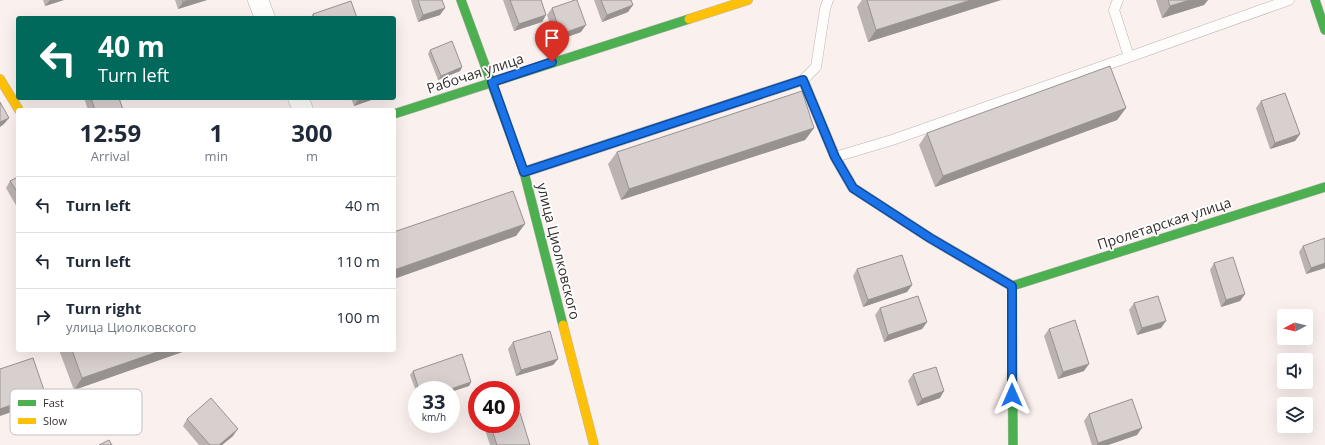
<!DOCTYPE html>
<html lang="en">
<head>
<meta charset="utf-8">
<style>
	:root { --surface:#fff; --page:#f2f2f3; --text:#1f2937; --muted:#747a83; --line:#e0e1e3 }
	body { margin:0; font-family:"Open Sans",sans-serif; background:var(--page); color:var(--text); height:100vh; display:flex; flex-direction:column; font-size:15px; white-space:nowrap }
	* { box-sizing:border-box; margin:0 }
	p { font-size:13px; color:var(--muted) }
	.icon { flex:none; width:22px; height:22px; fill:none; stroke:currentColor; stroke-width:2; stroke-linecap:round; stroke-linejoin:round }
	.map { position:relative; flex:1; overflow:hidden }
	.sheet { position:absolute; left:16px; top:108px; width:380px; height:244px; display:flex; flex-direction:column; background:var(--surface); border-radius:4px; box-shadow:0 4px 16px #0002 }
	.sheet>* { flex:none }
	.banner { position:absolute; left:16px; top:16px; width:380px; height:84px; border-radius:4px; box-shadow:0 4px 16px #0002; background:#00695c; color:#fff; overflow:hidden }
	.needle { width:26px; rotate:263deg }
	.fabs { position:absolute; left:1277px; top:309px; display:grid; gap:8px }
	.fabs a { display:grid; place-items:center; width:36px; height:36px; border-radius:4px; background:var(--surface); box-shadow:0 4px 16px #0002; font-size:20px }
	.speed { position:absolute; left:408px; top:381px; display:flex; gap:8px; font-size:20px; font-weight:700; text-align:center }
	.speed>* { display:grid; place-content:center; width:52px; height:52px; border-radius:50%; background:var(--surface); box-shadow:0 4px 16px #0002; line-height:1 }
	.speed small { font-size:10px; font-weight:400 }
	.speed .limit { border:6px solid #d22; background:#fff; color:#111 }
	.pin { position:absolute; display:grid; place-items:center; width:34px; height:34px; color:#fff; margin:-41px -17px; border-radius:50% 50% 50% 0; rotate:-45deg; box-shadow:0 0 4px #0007 }
	.pin .icon { rotate:45deg }
	.me { position:absolute; width:44px; margin:-22px; rotate:0deg; stroke-linejoin:round; filter:drop-shadow(0 0 3px #0008) }
	.turn { display:flex; align-items:center; gap:14px; height:84px; padding:0 16px; font-size:18px }
	.turn .icon { width:52px; height:52px; stroke-width:2.5 }
	.turn b { display:block; font-size:28px; line-height:34px }
	.eta { display:flex; justify-content:space-evenly; align-items:center; height:68px; text-align:center }
	.eta b { font-size:24px; font-weight:700; line-height:28px }
	ul { padding:0; list-style:none }
	li { display:flex; align-items:center; gap:12px; height:56px; padding:0 16px; border-top:1px solid var(--line) }
	li div { flex:1 }
	li b { display:block; font-size:15px }
	li em { font-style:normal }
	.map>svg:first-child { display:block }
</style>
</head>
<body>
<div class="map">
<svg width="1325" height="445" viewBox="0 0 1325 445">
	<rect width="100%" height="100%" fill="#faf0ee"/>
	<g fill="none" stroke-linecap="round" stroke-linejoin="round">
		<defs>
			<path id="lane" d="M1129 57 1289 0
				M803 80 835 157
				M524 172 803 80 816 67 825 9 828 0
				M1012 286 930 238 853 188 835 157 892 140 1129 57 1114 10 1118 0"/>
			<path id="street" d="M258 0 265 18
				M298 98 303 110"/>
			<path id="fast" d="M461 0 524 172 563 325
				M1315 0 1325 30
				M394 114 689 19
				M1013 445 1012 286 1325 187"/>
			<path id="slow" d="M689 19 748 0
				M0 79 19 110
				M563 325 594 445"/>
		</defs>
		<use href="#lane" stroke="#bcb5b3" stroke-width="11"/>
		<use href="#street" stroke="#bcb5b3" stroke-width="21"/>
		<use href="#fast" stroke="#bcb5b3" stroke-width="10"/>
		<use href="#slow" stroke="#bcb5b3" stroke-width="10"/>
		<use href="#lane" stroke="#fefdfc" stroke-width="10"/>
		<use href="#street" stroke="#fefdfc" stroke-width="20"/>
		<use href="#fast" stroke="#4caf50" stroke-width="9"/>
		<use href="#slow" stroke="#ffc107" stroke-width="9"/>
	</g>
	<path fill="#bab3b1" d="M43 0H64L45 6Z
		M175 0H207L178 9Z
		M411 0H442L440 15 418 22Z
		M503 0H541L546 15 542 22 514 31Z
		M594 0H631L628 12 602 22Z
		M862 0H1001L868 42 857 7Z
		M1156 0H1208L1204 5 1162 18Z
		M552 8 581 32 556 41 547 15Z
		M313 14 357 18H310Z
		M430 50 462 67 460 71 438 80 428 54Z
		M84 98H119L123 110H88Z
		M351 98H375L374 99 354 106Z
		M1261 101 1300 134 1295 141 1270 149 1256 108Z
		M1126 108 1117 120 935 187 919 145 927 133Z
		M814 128 805 140 621 200 608 164 617 152Z
		M18 177V206L17 207 6 188 10 181Z
		M1303 246 1325 268 1306 274 1299 252Z
		M1214 263 1245 294 1240 301 1221 307 1210 270Z
		M857 269 912 285 907 292 863 307 853 276Z
		M1134 303 1161 328 1137 335 1129 310Z
		M880 308 927 322 922 329 884 342 875 315Z
		M1049 329 1084 371 1058 379 1044 336Z
		M513 342 558 359 553 365 516 376 508 349Z
		M59 350H188L74 390Z
		M413 371 471 382 469 386 451 390H417V394L410 375Z
		M913 374 940 398 917 406 908 381Z
		M1089 414 1137 435 1108 445H1092L1084 421Z
		M187 419 233 436 222 445H199L183 426Z
		M489 424H511L530 445H490L485 430Z"/>
	<path fill="#979290" d="M50 0H64L45 6Z
		M188 0H207L178 9 183 2Z
		M971 0H1001L868 42 876 30Z
		M1190 0H1208L1204 5 1162 18 1170 6Z
		M633 5 628 12 602 22 607 15Z
		M445 8 440 15 418 22 423 15Z
		M546 15 542 22 514 31 519 24Z
		M586 25 581 32 556 41 561 34Z
		M462 67 460 71 438 80 441 76Z
		M362 98H375L374 99 354 106 359 99Z
		M1126 108 1117 120 935 187 943 176Z
		M9 118 4 124 0 127V122Z
		M814 128 805 140 621 200 629 189Z
		M1300 134 1295 141 1270 149 1275 143Z
		M525 224 516 236 394 279V270Z
		M1325 263V268L1306 274 1311 268Z
		M912 285 907 292 863 307 868 300Z
		M1245 294 1240 301 1221 307 1226 300Z
		M1166 321 1161 328 1137 335 1142 328Z
		M927 322 922 329 884 342 888 335Z
		M163 350H188L74 390 82 378Z
		M558 359 553 365 516 376 521 370Z
		M1089 364 1084 371 1058 379 1063 372Z
		M471 382 469 386 451 392V390H448Z
		M944 391 940 398 917 406 922 399Z
		M45 393 39 403 0 416V409Z
		M1142 428 1137 435 1108 445H1097L1098 443Z
		M238 429 233 436 222 445H219Z"/>
	<path fill="#d8d0ce" stroke="#979290" d="M182 0H188L183 2Z
		M418 0H442L445 8 423 15Z
		M510 0H541L546 15 519 24Z
		M575 0H577L586 25 561 34 552 8Z
		M601 0H631L633 5 607 15Z
		M867 0H971L876 30Z
		M1168 0H1190L1170 6Z
		M351 1 357 18H314L313 14Z
		M452 41 462 67 441 76 430 50Z
		M1110 66 1126 108 943 176 927 133Z
		M802 91 814 128 629 189 617 152Z
		M1285 93 1300 134 1275 143 1261 101Z
		M91 98H119L123 110H95Z
		M0 102 9 118 0 122Z
		M18 177V193L10 181Z
		M513 191 525 224 394 270V232Z
		M1325 238V263L1311 268 1303 246Z
		M902 255 912 285 868 300 857 269Z
		M1233 257 1245 294 1226 300 1214 263Z
		M918 296 927 322 888 335 880 308Z
		M1158 296 1166 321 1142 328 1134 303Z
		M1075 320 1089 364 1063 372 1049 329Z
		M550 331 558 359 521 370 513 342Z
		M72 350H163L82 378Z
		M462 354 471 382 448 390H419L413 371Z
		M33 358 45 393 0 409V369Z
		M936 367 944 391 922 399 913 374Z
		M211 398 238 429 219 445H210L187 419Z
		M1132 399 1142 428 1098 443 1089 414Z
		M520 413 530 445H497L490 424H511V416Z
		M109 440 112 445H99Z"/>
	<g fill="none" stroke-linecap="round" stroke-linejoin="round">
		<defs>
			<path id="route" d="M552 62 492 82 524 172 803 80 835 157 853 188 930 238 1012 286V395"/>
		</defs>
		<use href="#route" stroke="#114b97" stroke-width="10"/>
		<use href="#route" stroke="#1a73e8" stroke-width="7"/>
	</g>
	<g text-anchor="middle" dominant-baseline="central" stroke-width="3.5" stroke-linejoin="round" paint-order="stroke">
		<g font-size="14" fill="#352d2c" stroke="#fff">
			<text transform="translate(475 73) rotate(-18)">Рабочая улица</text>
			<text transform="translate(1164 223) rotate(-18)">Пролетарская улица</text>
			<text transform="translate(559 251) rotate(76)">улица Циолковского</text>
		</g>
	</g>
	<rect x="10" y="389" width="132" height="46" rx="6" fill="#fff" stroke="#c2c0c0" stroke-width="1"/>
	<rect x="18" y="400" width="18" height="6" fill="#4caf50"/>
	<rect x="18" y="418" width="18" height="6" fill="#ffc107"/>
	<g font-size="11" fill="#352d2c">
		<text x="43" y="407">Fast</text>
		<text x="43" y="425">Slow</text>
	</g>
</svg>
<div class="fabs">
<a><svg class="needle" viewBox="-14 -14 28 28"><path d="M0-13l5 13h-10z" fill="#e53935"/><path d="M0 13l5-13h-10z" fill="#747a83"/></svg></a>
<a><svg class="icon" aria-label="sound" viewBox="0 0 24 24"><path d="M4 9h4l5-4v14l-5-4H4zM17 9q2 3 0 6"/></svg></a>
<a><svg class="icon" aria-label="layers" viewBox="0 0 24 24"><path d="M12 4l9 5-9 5-9-5zM3 14l9 5 9-5"/></svg></a>
</div>
<div class="speed"><div>33<small>km/h</small></div><div class="limit">40</div></div>
<div class="pin" style="left:552px;top:62px;background:#d93025"><svg class="icon" aria-label="arrive" viewBox="0 0 24 24"><path d="M6 21V4h12l-3 4 3 4H6"/></svg></div>
<svg class="me" style="left:1012px;top:395px" viewBox="-20 -20 40 40"><path d="M0-17L14 15 0 8-14 15z" fill="#1a73e8" stroke="#fff" stroke-width="4"/></svg>
<div class="banner">
<div class="turn"><svg class="icon" aria-label="left" viewBox="0 0 24 24"><path d="M17 20v-9H6M10 6l-5 5 5 5"/></svg><div><b>40 m</b>Turn left</div></div>
</div>
<section class="sheet">
<div class="eta">
<div><b>12:59</b><p>Arrival</p></div>
<div><b>1</b><p>min</p></div>
<div><b>300</b><p>m</p></div>
</div>
<ul>
<li><svg class="icon" aria-label="left" viewBox="0 0 24 24"><path d="M17 20v-9H6M10 6l-5 5 5 5"/></svg><div><b>Turn left</b></div><em>40 m</em></li>
<li><svg class="icon" aria-label="left" viewBox="0 0 24 24"><path d="M17 20v-9H6M10 6l-5 5 5 5"/></svg><div><b>Turn left</b></div><em>110 m</em></li>
<li><svg class="icon" aria-label="right" viewBox="0 0 24 24"><path d="M7 20v-9h11M14 6l5 5-5 5"/></svg><div><b>Turn right</b><p>улица Циолковского</p></div><em>100 m</em></li>
</ul>
</section>
</div>
</body>
</html>
